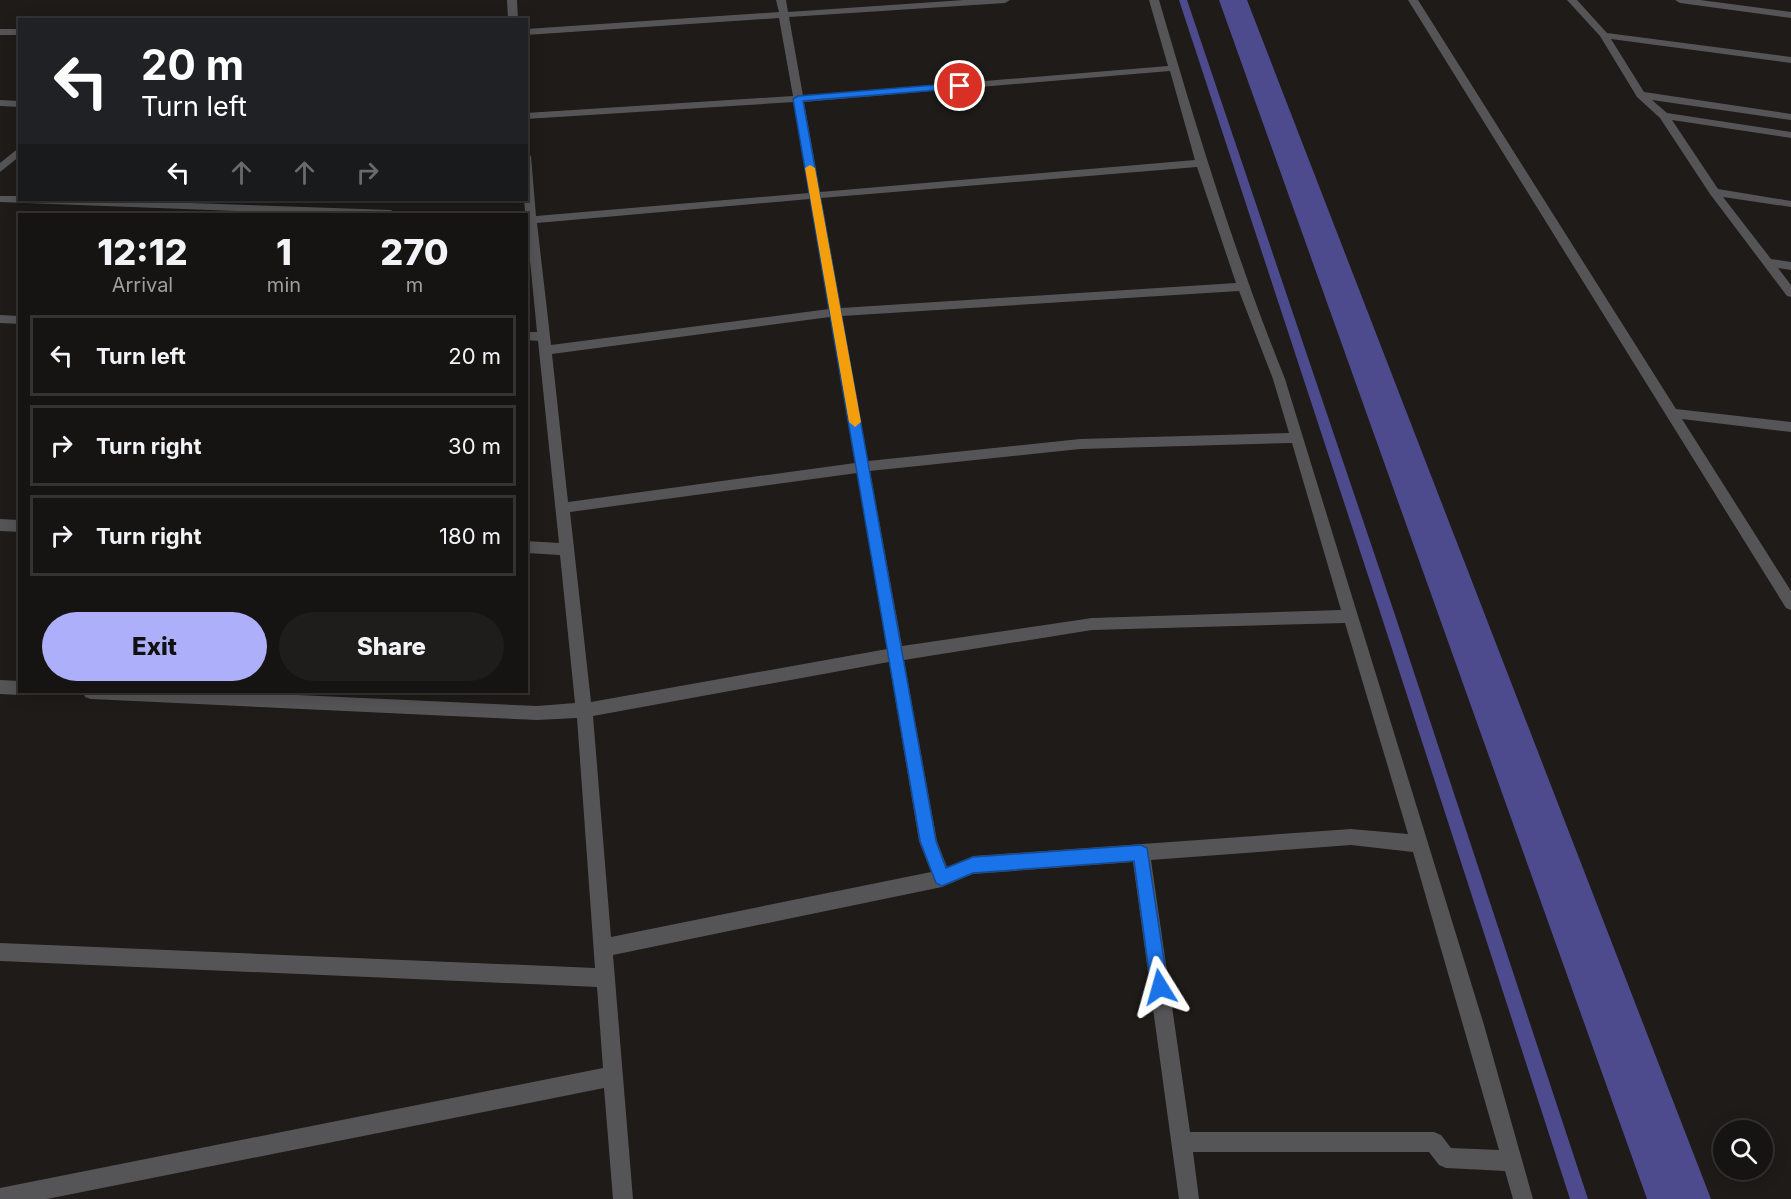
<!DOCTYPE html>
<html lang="en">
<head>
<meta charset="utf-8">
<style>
	:root { --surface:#161412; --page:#1f1d1b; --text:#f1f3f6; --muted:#9e9e9f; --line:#353332; --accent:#adaffb }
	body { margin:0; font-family:Inter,sans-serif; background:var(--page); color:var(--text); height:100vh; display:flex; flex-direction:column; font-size:22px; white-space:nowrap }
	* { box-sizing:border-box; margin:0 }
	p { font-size:20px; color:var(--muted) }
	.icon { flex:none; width:33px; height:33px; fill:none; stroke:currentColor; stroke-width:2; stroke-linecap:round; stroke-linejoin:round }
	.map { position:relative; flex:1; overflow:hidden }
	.drawer { position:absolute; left:18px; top:213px; width:510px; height:480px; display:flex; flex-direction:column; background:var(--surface); border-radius:0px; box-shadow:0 3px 15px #0003,0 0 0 2px var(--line) }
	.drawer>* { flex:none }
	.guide { position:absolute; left:18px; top:18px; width:510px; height:183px; border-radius:0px; box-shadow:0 3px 15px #0003,0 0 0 2px var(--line); background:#202124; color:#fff; overflow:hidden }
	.fabs { position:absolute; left:1713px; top:1120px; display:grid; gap:12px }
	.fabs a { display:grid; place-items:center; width:60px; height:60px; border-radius:50%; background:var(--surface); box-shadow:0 3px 15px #0003,0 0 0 2px var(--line); font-size:30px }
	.pin { position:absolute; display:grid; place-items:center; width:51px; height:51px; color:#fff; margin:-26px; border:3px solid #fff; border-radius:50%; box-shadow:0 2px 6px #0007 }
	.me { position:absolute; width:66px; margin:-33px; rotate:352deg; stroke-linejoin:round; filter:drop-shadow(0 0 4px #0008) }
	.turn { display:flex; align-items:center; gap:21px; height:126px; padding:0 24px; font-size:27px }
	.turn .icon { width:78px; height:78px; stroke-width:2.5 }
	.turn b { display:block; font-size:42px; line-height:51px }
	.lanes { display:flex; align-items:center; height:57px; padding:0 24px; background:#0003; justify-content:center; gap:30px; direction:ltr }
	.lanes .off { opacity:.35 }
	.eta { display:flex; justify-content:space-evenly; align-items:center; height:102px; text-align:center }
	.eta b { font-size:36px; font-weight:800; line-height:42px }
	.primary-button { display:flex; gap:12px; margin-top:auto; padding:12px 24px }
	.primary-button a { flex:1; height:69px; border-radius:36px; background:var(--accent); color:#111; font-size:24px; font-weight:800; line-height:69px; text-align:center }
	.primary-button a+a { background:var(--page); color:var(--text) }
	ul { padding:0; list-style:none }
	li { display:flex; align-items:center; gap:18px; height:81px; margin:0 12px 9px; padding:0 12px; border:3px solid var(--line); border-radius:0px }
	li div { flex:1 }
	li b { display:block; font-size:22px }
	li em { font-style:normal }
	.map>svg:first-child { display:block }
</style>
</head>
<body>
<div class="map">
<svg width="1791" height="1199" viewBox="0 0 1791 1199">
	<rect width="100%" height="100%" fill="#1e1b18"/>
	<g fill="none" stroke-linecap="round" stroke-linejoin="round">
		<path fill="#4d4a8d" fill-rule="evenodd" d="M1179 0H1187L1396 618 1588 1199H1570L1382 618Z"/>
		<path fill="#4d4a8d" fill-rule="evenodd" d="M1219 0H1247L1711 1199H1647Z"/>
		<path fill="#555557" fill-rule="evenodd" d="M507 0H517L518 20H508Z
			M776 0H786L788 12 964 0H1010L1005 3 789 17 803 96 1168 66 1149 0H1159C1196 127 1235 255 1285 379L1484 1025 1533 1199H1513L1505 1171 1446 1168 1439 1165 1429 1152H1193L1199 1199H1179L1133 862 973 874 942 887 613 955 633 1199H613L604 1088 47 1199H0V1188L603 1068 597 987 0 961V943L595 968 577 718 537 720 91 699 85 697 83 692H232L537 706 575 703 560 555 526 553V541L559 543 538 341 526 340V332H537L524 200H526V153L531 156 536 216 809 193 794 102 526 119V113L793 96 779 18 526 35V29L779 12ZM1170 71 1195 160 820 192 804 102ZM1197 167 1236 283 841 308 821 198ZM810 199 829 309 551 345 537 223ZM1239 291 1273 379 1289 433 1080 439 868 461 842 316ZM830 317 855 463 568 502 552 354ZM1292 443 1341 610 1092 618 902 646 870 471 1080 449ZM857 473 887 649 591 702 570 512ZM1345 623 1408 834 1351 829 973 856 947 867 937 841 904 660 1092 630ZM889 662 919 841 931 872 611 937 593 716ZM1351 845 1413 852 1499 1150 1451 1148 1441 1135 1434 1132H1190L1151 860Z
			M1408 0H1418L1676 409 1791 422V432L1682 419 1791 591V610L1786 608Z
			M1567 0H1577L1607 33 1791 57V63L1611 39 1644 92 1791 114V120L1652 100 1667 113 1791 132V138L1672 120 1718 189 1791 201V207L1723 197 1771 259 1791 262V270L1778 268 1791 285V297L1787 296 1710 194 1660 118 1637 97 1600 36Z
			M1675 0H1700L1791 12V18L1680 3Z
			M0 29H20V35H0Z
			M0 100 20 101V107L0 106Z
			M20 147V156L0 172V163Z
			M0 196H20V200H103L391 210 397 214H313L0 202Z
			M0 315 20 316V324L0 323Z
			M0 519 20 520V532L0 531Z
			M0 680 20 681V692L26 693 20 695 0 694Z"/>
	</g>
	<path fill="#1a73e8" stroke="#114b97" stroke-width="1.5" d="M960 83 964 86 963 88 803 101 936 841 946 868 973 857 1141 845 1147 848 1168 987 1166 993 1160 995 1153 993 1151 987 1134 861 973 873 942 886 936 883 920 841 793 99 798 96Z"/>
	<path fill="#f59e0b" d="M810 165 815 168 861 422 855 427 849 422 805 168Z"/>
</svg>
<div class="fabs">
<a><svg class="icon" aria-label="search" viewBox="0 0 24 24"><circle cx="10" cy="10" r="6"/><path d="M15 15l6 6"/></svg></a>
</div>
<div class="pin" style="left:960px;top:86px;background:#d93025"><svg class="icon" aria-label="arrive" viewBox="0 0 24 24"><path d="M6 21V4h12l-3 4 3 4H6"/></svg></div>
<svg class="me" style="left:1160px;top:987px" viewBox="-20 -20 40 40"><path d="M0-17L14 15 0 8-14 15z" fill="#1a73e8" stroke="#fff" stroke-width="4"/></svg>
<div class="guide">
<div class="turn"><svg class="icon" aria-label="left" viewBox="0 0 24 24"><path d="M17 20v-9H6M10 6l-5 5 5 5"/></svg><div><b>20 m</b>Turn left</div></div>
<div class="lanes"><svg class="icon" aria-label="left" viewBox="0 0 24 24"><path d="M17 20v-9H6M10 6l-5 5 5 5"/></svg><svg class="icon off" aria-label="ahead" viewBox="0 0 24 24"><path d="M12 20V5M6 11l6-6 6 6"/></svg><svg class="icon off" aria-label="ahead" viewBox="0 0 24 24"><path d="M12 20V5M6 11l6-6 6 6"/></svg><svg class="icon off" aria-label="right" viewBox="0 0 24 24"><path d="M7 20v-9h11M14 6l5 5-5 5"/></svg></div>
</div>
<section class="drawer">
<div class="eta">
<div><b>12:12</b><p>Arrival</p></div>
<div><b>1</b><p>min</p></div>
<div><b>270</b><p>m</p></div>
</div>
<ul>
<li><svg class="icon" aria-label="left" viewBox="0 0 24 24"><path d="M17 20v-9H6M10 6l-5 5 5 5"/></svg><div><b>Turn left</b></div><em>20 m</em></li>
<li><svg class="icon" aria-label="right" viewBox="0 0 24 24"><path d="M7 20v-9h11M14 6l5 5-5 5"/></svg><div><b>Turn right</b></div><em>30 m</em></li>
<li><svg class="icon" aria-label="right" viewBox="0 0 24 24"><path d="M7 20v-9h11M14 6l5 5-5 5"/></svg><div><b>Turn right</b></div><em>180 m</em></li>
</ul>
<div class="primary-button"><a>Exit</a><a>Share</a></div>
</section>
</div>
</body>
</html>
